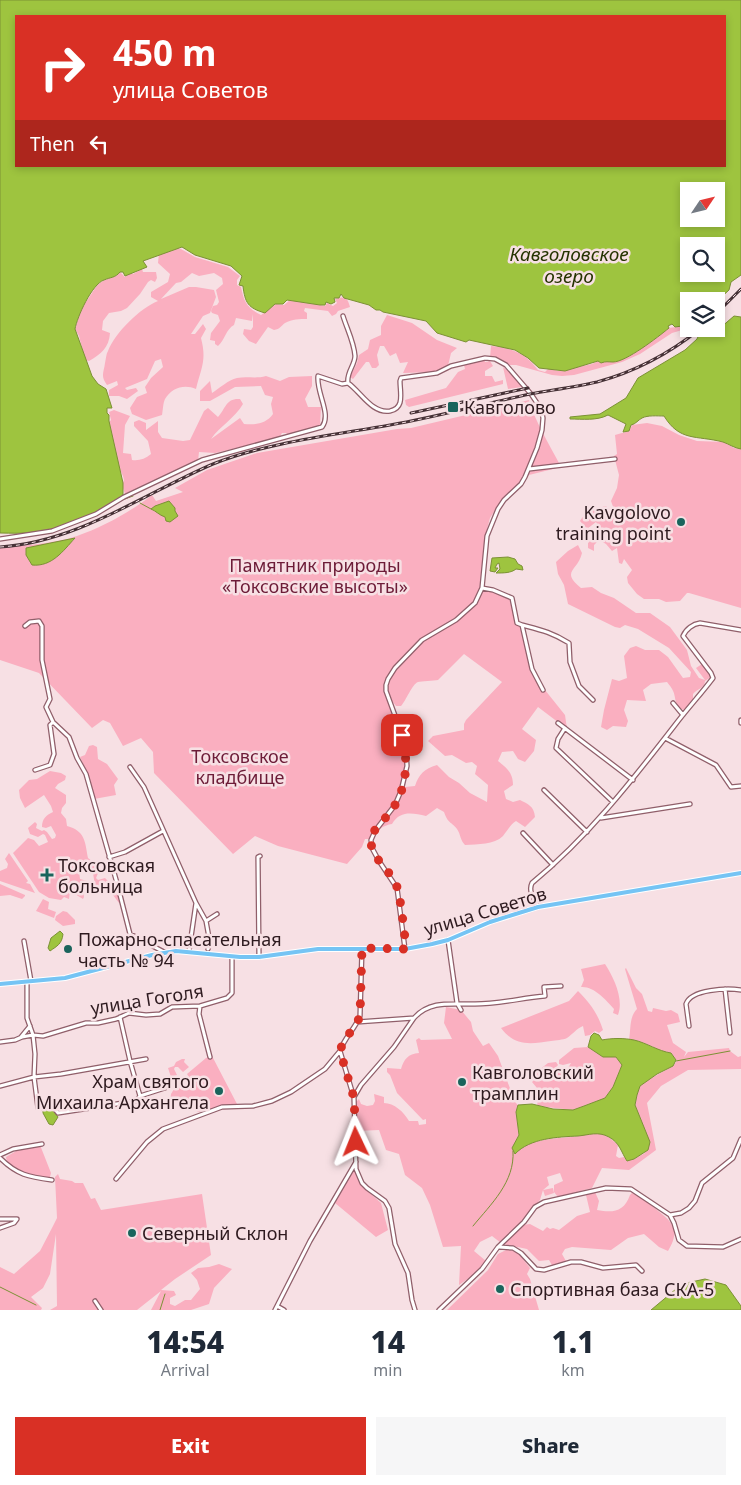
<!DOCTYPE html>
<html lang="en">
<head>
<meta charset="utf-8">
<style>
	:root { --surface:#fff; --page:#f6f6f7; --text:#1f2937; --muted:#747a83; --accent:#d93025 }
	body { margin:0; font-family:"Noto Sans",sans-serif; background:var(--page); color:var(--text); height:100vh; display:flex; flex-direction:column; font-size:19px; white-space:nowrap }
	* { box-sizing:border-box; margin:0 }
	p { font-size:16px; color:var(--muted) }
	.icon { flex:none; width:28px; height:28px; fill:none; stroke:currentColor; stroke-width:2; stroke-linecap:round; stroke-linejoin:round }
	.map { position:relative; height:1310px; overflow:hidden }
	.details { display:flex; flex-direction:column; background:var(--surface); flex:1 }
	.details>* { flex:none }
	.guide { position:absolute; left:15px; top:15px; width:711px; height:152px; border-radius:0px; box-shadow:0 2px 8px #0003; background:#d93025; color:#fff; overflow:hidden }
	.needle { width:32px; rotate:55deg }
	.fabs { position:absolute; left:680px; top:182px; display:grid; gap:10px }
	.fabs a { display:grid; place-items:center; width:45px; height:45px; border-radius:0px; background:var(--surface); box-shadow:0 2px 8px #0003; font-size:25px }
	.pin { position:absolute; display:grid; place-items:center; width:42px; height:42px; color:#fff; margin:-21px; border-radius:10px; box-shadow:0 2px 8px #0006 }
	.me { position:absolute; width:55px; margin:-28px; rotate:358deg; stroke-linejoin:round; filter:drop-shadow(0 0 4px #0008) }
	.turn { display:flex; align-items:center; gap:18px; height:105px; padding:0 15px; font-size:22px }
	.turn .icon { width:65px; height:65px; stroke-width:2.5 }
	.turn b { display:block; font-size:35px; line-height:42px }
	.then { display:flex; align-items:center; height:48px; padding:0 15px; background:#0003; gap:10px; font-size:19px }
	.eta { display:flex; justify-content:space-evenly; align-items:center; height:85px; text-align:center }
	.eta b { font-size:30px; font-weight:800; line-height:35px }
	.cta { display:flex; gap:10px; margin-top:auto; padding:10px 15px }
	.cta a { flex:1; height:58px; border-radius:0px; background:var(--accent); color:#fff; font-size:20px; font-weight:800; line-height:58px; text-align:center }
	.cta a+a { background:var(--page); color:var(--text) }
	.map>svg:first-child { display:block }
</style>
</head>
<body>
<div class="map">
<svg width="741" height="1310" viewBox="0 0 741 1310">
	<rect width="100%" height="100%" fill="#f7e0e4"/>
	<path fill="#faafc0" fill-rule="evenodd" d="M172 248 181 249 195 257 228 267 240 276 237 280V285L241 287C244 302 247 308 261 315L276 304 284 305 290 300 325 306 327 303 333 306 337 303 335 299C346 296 347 297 350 307L338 311 336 314 332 316 328 311 305 308 304 311 307 313V319C300 319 292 319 285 323 281 326 280 329 274 330L268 327 256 344 249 341 243 334 244 329 251 330 253 327V314L252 321 236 318 234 325C226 329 225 340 218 346L215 344V341L210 340 211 333 220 321 218 315 212 313 211 311 213 306 217 305 219 302 216 290 223 284 222 278 214 273 199 276 192 273 181 282 176 283 161 299 189 287H196L214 290 216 297 210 313 203 316 191 334H195L203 324 206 329 201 338C207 361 201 368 196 389 185 384 172 387 165 399 163 403 163 410 162 415L146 420 132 414 130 408 137 397 147 393 145 387 151 378 163 367 161 359 155 361 147 379 125 388 127 390 136 388 138 391 127 399 119 396H109V390L118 385 117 381 107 385C100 376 104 372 105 363 106 359 106 354 108 351 115 333 140 308 158 301L151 297V292L168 282 170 274 158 263 159 253Z
		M142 269 143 272H156L157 278 155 282 151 280 148 282 140 294 127 308 121 311 109 313 103 321 102 330 110 333C109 348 101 354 89 361L85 360 79 336 75 329 82 305C91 299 93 286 103 281 109 277 115 279 120 272L125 277 130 272 133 274Z
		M387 315 412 323 437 340 457 348 451 353 448 366 436 372 403 373 408 362 400 363 396 353 390 356 384 346H380L377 355 379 365 376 368H372L369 362H366L353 379 350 377 357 363 359 355 368 349 370 340 381 335V326Z
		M689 325V328L672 333 640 354 622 362 574 375 562 376 552 375 516 365H506L500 361 490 358 491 346C511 347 527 354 538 370L545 372 549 368 558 371 592 364 598 361 601 363 649 343 669 328Z
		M485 360V362L490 361 493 366 485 371V376H492L495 382 503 380V384L409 407 406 405 405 400 446 388 458 372 465 369 464 365Z
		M503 367 511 373 522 387 508 389Z
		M266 376 280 381 289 377 312 376V386L305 399 308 407H321L320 426 290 436 286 433H282L279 438 215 453 199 452 198 461 125 494 122 485 124 480 123 476 119 468 105 427 111 420 109 412 114 410 130 416 125 425 123 453 131 454 132 460C139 461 145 459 151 454L148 441 134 426V422L139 420 146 423V430L158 421V432L162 438 183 441 190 440 204 411 208 408 218 417C226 408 226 398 240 399L243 404C235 418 220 426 211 439L240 418 244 424C255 425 266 424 273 414L271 404 273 397 265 395 261 386 235 387 210 401H200V391L210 381 212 393C220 388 228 380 237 378 247 376 256 379 266 376Z
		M529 400C536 424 550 445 561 467L529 475 497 507 490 518 485 537 486 549 480 588 512 599 515 613V622L521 626 531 669 543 690H545L565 715 567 729 538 707 522 729 536 740 534 751 525 762 518 759 513 751 502 752 498 761C507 768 513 773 513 785L504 791 506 799 513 802 520 800C528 804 534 806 535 817L525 827 516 821C510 825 508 830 503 836 494 845 478 844 465 845 460 840 461 835 457 829 451 821 448 824 444 812L437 808 426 816C413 813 400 810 392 824 384 825 374 831 372 839H365L362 847 347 864 278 846 255 836 233 854 154 773 153 752 141 738 123 746 110 723 103 720 92 728 39 673 0 660V548C25 545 53 544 77 536 103 527 130 512 152 495L156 501 183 492 175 488 207 470 257 453 397 429 411 428ZM464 654 502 682 466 720 464 724V730L433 736 428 741 445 756 452 755 466 763 472 762 477 766 475 774 488 785 487 802 470 793 459 783 449 777 437 765C424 769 419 774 415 786L405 787 407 756 399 728 384 691 386 686 392 701 396 706H401C406 701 412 684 418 682 421 681 434 681 438 680Z
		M647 423 662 426 679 435 697 441 725 442 734 448 741 449V608L689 593H687L680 601 666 602 659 599H644L637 594 628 583 627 577 632 570 624 559 622 564 619 563 617 548 612 551 606 544 599 540 594 545V551L588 548V543L600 529 596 522 587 529 580 521C585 512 596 509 606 506L616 515 611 501 617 488 619 475 614 456 617 454 615 435 629 431 632 425Z
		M578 545 582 553C578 571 560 571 581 588L592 587 601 593 614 598 636 613H650L670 627 687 650 691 666 699 678 705 680 696 668 702 664 711 677 705 681C705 688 697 689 693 694V699L684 710 678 708C673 695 677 694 667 682L651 684 643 690 646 701 627 700 624 710 628 721 626 727 613 726 607 730 601 727 604 710 612 679 619 681 627 678 624 656 630 648 636 646 645 650H659L668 657 683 678 690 677 691 672 669 648 638 629 625 625 620 628 615 627 568 604 564 585 558 574 556 562 568 551Z
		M93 745 97 747 98 759 107 764 118 779 114 785 116 795 94 799 88 774 80 757 85 755 89 746Z
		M50 771 61 773 66 776 65 780 58 784 55 788 66 795V803L62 808 61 813 66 819 67 826C85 831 85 841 88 858L99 867V871L96 878 98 880 105 878 110 883 113 884 120 899 119 903 110 891 96 892 93 873 88 870 79 871 80 879 87 881 82 884 84 897 83 899 70 891 69 899 64 897 61 900 49 898 39 892 13 853 28 838 34 840 39 846 48 842 45 835 43 834 38 837 30 834 28 828 35 822 37 824 36 828 42 831 44 830 47 832 52 839 55 838 56 835 51 826 46 828 42 827C42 819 46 815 53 812L51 806 44 795 25 808 20 798 19 790 29 780 37 779Z
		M9 853 28 881 26 883 30 884 35 893 0 881V871L7 868 8 864 5 859Z
		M0 884 25 895V896L22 899 10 895 0 896Z
		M43 899 49 902 48 909 56 912 54 918 36 911Z
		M63 911 67 912 75 920V924L63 926 55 920 56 916Z
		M605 964C614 978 624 999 618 1015L613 1013 614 1009C606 1000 594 986 581 987L584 980 581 969Z
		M626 968 636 988 642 994 648 1011 652 1012 653 1008 666 1011 671 1010 678 1014 680 1022 667 1025 673 1043 686 1052 684 1057 688 1052 729 1048 730 1051 738 1057 741 1056V1069L688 1070 661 1086 647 1103 656 1150 629 1170 602 1168 592 1188 558 1197 554 1192V1185L563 1181 560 1173 547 1177 549 1185 543 1190 553 1188 554 1193 545 1196 543 1190 540 1200 529 1212 526 1219 501 1243 492 1236 480 1242 474 1251 486 1261 482 1269 459 1285 461 1246 443 1247 430 1205 422 1188 405 1175 399 1154 386 1150 379 1130 357 1131 356 1102 359 1099 361 1104 367 1106 373 1105 375 1101 374 1094 384 1097V1103C394 1103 404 1112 409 1121H418L419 1125 426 1124V1119L423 1120 397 1093 390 1075 387 1072V1068L401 1069C404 1059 408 1054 419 1053L416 1040 419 1038 421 1040 452 1039 444 1023 446 1007 461 1010 471 1022 473 1031 483 1046 489 1043 498 1056 515 1102 518 1105 516 1112 519 1135 512 1148 516 1153C531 1137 559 1139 579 1136 585 1135 592 1132 599 1133 607 1134 612 1140 618 1145L616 1156 619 1158 624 1157 627 1161 634 1159 645 1153 646 1133 635 1105 637 1095 640 1086 648 1080 673 1066 677 1061 671 1053C657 1051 644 1040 629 1040 631 1029 629 1017 637 1009L625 969Z
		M578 991C590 1003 598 1014 603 1030L599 1033 595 1031 590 1035 585 1036 583 1026C576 1029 573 1034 567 1038 563 1040 556 1040 551 1041 531 1044 515 1047 501 1028L569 1001Z
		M588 1047 603 1057H616L622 1065 613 1087 605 1098 573 1110 537 1106 538 1100 536 1096 537 1088 532 1082 536 1078 534 1074 548 1063 556 1062 558 1065 552 1072 554 1074 560 1070H568L572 1075 571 1080 574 1078 579 1079 578 1076 573 1074 568 1068 571 1063 563 1065 559 1064V1060L574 1048Z
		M212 1056 237 1104 197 1112 198 1109 196 1106 185 1108 178 1099 174 1101 172 1107 170 1103 171 1094 177 1084 180 1089 188 1088 192 1082 187 1074 206 1058Z
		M182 1059H185L184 1062 189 1067 183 1072 178 1067H175L174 1069 177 1075 171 1077 168 1068 174 1066 176 1062Z
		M40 1145 51 1173 50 1177C37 1181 7 1172 6 1157L16 1151Z
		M354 1170 363 1187 381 1203 388 1230 376 1237 335 1203Z
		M58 1174 60 1179 72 1181 75 1183H83L91 1199 95 1198 101 1210 202 1194 211 1255 175 1279 161 1290 174 1291 176 1295 170 1298V1304L175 1306 185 1300H191L200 1289 197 1280 191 1273 198 1268 209 1267 219 1264 232 1269 214 1288 209 1304 191 1310H151L161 1291 137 1310H50L57 1306 56 1234 50 1274 43 1288 31 1297 42 1308 41 1310H0V1267L14 1274 40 1251 53 1226 57 1218 55 1177Z
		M595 1192 599 1201 597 1210C613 1213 624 1212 630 1195L632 1193C640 1197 646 1201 652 1206 671 1221 682 1228 668 1251L659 1247 644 1234 628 1238 611 1250 572 1247 565 1249 562 1254 567 1263 553 1267 549 1260 539 1261 527 1249 503 1244 523 1225 530 1224 543 1231 547 1227 550 1229 553 1228 559 1230 577 1216 590 1212 586 1195Z
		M508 1249 518 1253 530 1268 527 1274 530 1279 539 1310H447L488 1270 498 1254Z"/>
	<path fill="#9ec43f" stroke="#7c9135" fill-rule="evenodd" d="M0 0H741V275L731 282 729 290 716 302 689 301V325L675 327 672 324 668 326 669 328C658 337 626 362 613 362 608 362 606 361 601 363L598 361 565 371 539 368 528 358 515 350 469 340 466 342 437 333 426 321 383 312 380 310H376L369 305 344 298 341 294 339 298H334L335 302 331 304 326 302 325 305H320L287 300 283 304H275L265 313C248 308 245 303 243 286L239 285 242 276 231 266 195 255 182 247 143 261 147 267 125 276 123 272H120C115 278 111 277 104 280 92 284 77 317 75 329L92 376 98 384 106 389 112 408H107V413L109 415V421L123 483V495C100 512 64 530 35 532 23 534 11 533 0 533ZM16 16H725V166H16ZM689 191H716V219H689ZM689 246H716V274H689Z
		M734 316 741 317V449C734 448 729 444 723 442 696 435 680 442 664 416 657 416 648 415 642 418 638 420 636 424 631 425L629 431 623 432 626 424 608 415C597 421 582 419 570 419V417L600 414 626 398 638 378 685 350 697 339 701 330 712 335Z
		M169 501 175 508V511L178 516 170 522 166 521 165 517C159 515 156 511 151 509L155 506Z
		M75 538C63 551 52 567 32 565L26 555V548Z
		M508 557 515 559 518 564 522 566 523 570 516 569C511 573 504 573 496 573L500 569 499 563 497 564 495 568H498L495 572 490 571 492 558Z
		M60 931 63 934C62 944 57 946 50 951L48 948 51 938Z
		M594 1033 599 1035 602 1040C612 1038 624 1038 634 1040 647 1043 658 1051 671 1053L676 1060 673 1066 657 1074 640 1086 637 1095 635 1105 650 1142 648 1150 634 1159 627 1161C621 1152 620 1143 609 1137 598 1131 589 1135 578 1136 558 1137 530 1138 515 1154L512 1148 519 1135 516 1112 518 1105 532 1104 553 1109 573 1110 584 1106 605 1098 613 1087 622 1065 616 1057H603L588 1047 591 1036Z
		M48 1108 52 1109 58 1117 53 1125 49 1124 43 1113V1109Z
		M705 1279 726 1285 741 1306V1310H651L682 1284Z"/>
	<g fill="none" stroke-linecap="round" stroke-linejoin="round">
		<path stroke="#7c9135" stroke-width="1" d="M122 500 133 496
			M140 503 151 509
			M676 1061 730 1051
			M473 1226C491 1204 515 1182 513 1151
			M0 1287 36 1305
			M160 1310 165 1294"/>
		<defs>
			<path id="minor" d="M343 316C347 329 354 342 355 356 355 365 346 373 348 383
				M529 469 615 459
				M0 539 52 531 96 514 124 497 202 460 322 427C332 414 316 393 318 376L342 384 348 383C361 392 372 414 390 411 405 408 400 393 400 381L401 378 437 373 451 366 485 358 495 359 506 365 531 394 541 409 543 418 542 430 537 448 525 477 521 484 504 500 498 509 487 536 482 588 475 603 456 620 422 640 395 668 388 679 386 685V691L397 721 406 749 407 766 401 791 395 805 375 831 371 840 372 848 379 861 397 888 405 949
				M482 588 493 590 512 598 517 623 522 625
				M25 626 30 622 39 621 42 626V660L50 699 46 707 53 722 69 737 77 758 86 774 117 883 130 934 164 952
				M543 690 532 669 522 625C541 630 551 632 569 643L570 662 579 686 593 700
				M673 703 683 715
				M741 720V723
				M558 723 633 780
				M565 728 558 739 556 748 613 802
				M665 738 716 765 731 787 741 786
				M130 767 144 787 196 903 189 951
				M35 770 50 765 54 754 50 725 53 722
				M544 790 587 832
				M601 818 690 804
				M523 833 553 865
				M109 857 125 852 163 831
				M196 903 206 921 217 914
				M538 907C534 899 528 891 532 883 587 838 631 782 675 725 687 709 701 694 713 678L711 673 683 636C686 629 693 624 700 623L741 630
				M206 921 210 943 208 949
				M448 940 457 1003 461 1010
				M24 941 31 981
				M362 949 360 1016C355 1029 344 1038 340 1051L354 1098 356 1169 362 1183 367 1188 385 1201 389 1208 395 1244 408 1273 412 1300 415 1310
				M259 957 258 857 260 856
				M27 982V1018L33 1035 35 1054 34 1077 38 1108 52 1106 58 1113 136 1101 140 1096 168 1087
				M725 989 730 1033
				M200 1006 199 1014 210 1057
				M120 1017 130 1061 140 1096
				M414 1018C431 999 454 1005 475 1004 498 1004 522 998 545 996L544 987 561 986
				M689 1026 686 1004C691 989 727 988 741 990
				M21 1037 30 1026
				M0 1042 15 1040 22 1037 33 1035 43 1036 86 1023H98L116 1019 129 1013 146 1015 160 1014 172 1007 200 1006 227 998 232 993V957
				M0 1086 34 1077 61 1074 146 1059
				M354 1097 361 1085 394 1047 414 1018 357 1022
				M0 1155 13 1149 42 1144
				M0 1158C17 1175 29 1177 52 1180
				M116 1179 147 1142 163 1129 222 1107 253 1106 272 1101 291 1092 325 1069 340 1051
				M670 1215 674 1223 679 1240 687 1246 723 1247 741 1239
				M0 1219H17L14 1223 0 1228
				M499 1247 513 1248 521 1253 536 1269 544 1270 571 1262H581L603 1268 636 1265 642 1271
				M95 1301 101 1310
				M277 1306 284 1310
				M275 1310 310 1241 356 1162
				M439 1310 482 1269 498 1247 524 1222 535 1207 544 1202 606 1188 631 1189 670 1215 681 1213 689 1208 695 1201 702 1183 733 1158 741 1139"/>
			<path id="major" d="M0 984 65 978 152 955 176 951 240 957H259L318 949H405L432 944 448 940 490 922 538 907 741 873"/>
		</defs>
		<use href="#minor" stroke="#905f6a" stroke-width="5.5"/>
		<use href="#major" stroke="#fff" stroke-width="6"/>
		<use href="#minor" stroke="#fff" stroke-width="3"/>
		<use href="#major" stroke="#75c4f4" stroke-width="4"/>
		<defs>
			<path id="rail" d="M716 314 741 289
				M411 413 528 388
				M0 547C78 542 143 494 213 464 265 443 334 435 390 425 437 417 483 404 530 394 552 390 575 387 597 382 634 372 670 353 700 329"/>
		</defs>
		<use href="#rail" stroke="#463136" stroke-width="3"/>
		<use href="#rail" stroke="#f7e0e4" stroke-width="1" stroke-dasharray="4" stroke-linecap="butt"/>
	</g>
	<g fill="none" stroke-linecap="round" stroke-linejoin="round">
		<path stroke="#d93025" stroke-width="9" stroke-dasharray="0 16.2" d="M356 1142 354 1098 340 1051C344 1037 355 1029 360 1016L362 948 405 949 406 944C403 926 402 905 397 887 392 871 371 859 371 841 371 831 382 822 388 815 407 792 409 763 402 735"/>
	</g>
	<g fill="#1a645c" stroke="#f7e0e4" stroke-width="2">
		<rect x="447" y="401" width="12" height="12" rx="2.5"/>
		<circle cx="681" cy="522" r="5"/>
		<path d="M44.5 867.5h5v5h5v5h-5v5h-5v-5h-5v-5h5z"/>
		<circle cx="68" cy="949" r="5"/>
		<circle cx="462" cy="1082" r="5"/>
		<circle cx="219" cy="1091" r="5"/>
		<circle cx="132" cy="1233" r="5"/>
		<circle cx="500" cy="1289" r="5"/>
	</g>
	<g text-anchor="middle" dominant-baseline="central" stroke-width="5" stroke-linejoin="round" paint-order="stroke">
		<g font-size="18" fill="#2e1a1f" stroke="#f7e0e4" text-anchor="start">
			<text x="464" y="407">Кавголово</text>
			<text x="671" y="512" text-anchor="end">Kavgolovo<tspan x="671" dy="21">training point</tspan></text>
			<text x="58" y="865">Токсовская<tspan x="58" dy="21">больница</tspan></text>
			<text x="78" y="939">Пожарно-спасательная<tspan x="78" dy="21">часть № 94</tspan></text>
			<text x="472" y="1072">Кавголовский<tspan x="472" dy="21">трамплин</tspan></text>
			<text x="209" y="1081" text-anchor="end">Храм святого<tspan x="209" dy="21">Михаила Архангела</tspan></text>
			<text x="142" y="1233">Северный Склон</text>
			<text x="510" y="1289">Спортивная база СКА-5</text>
		</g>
		<g font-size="18" fill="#6d1c38" stroke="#f7e0e4">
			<text x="315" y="565">Памятник природы<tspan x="315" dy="21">«Токсовские высоты»</tspan></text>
			<text x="240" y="756">Токсовское<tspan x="240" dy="21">кладбище</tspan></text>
		</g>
		<g font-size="18" fill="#2e1a1f" stroke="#f7e0e4">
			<text transform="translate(485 911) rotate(-17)">улица Советов</text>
			<text transform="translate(147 999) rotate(-9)">улица Гоголя</text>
		</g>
		<g font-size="19" font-style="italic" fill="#263400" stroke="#f7e0e4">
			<text x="569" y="254">Кавголовское<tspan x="569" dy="22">озеро</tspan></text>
		</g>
	</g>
</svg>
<div class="fabs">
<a><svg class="needle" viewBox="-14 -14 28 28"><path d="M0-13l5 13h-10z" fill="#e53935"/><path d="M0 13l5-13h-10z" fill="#747a83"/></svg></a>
<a><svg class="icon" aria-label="search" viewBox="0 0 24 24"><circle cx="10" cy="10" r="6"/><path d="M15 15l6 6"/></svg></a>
<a><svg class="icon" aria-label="layers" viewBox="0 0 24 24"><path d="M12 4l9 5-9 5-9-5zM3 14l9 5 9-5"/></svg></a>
</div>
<div class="pin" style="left:402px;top:735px;background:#d93025"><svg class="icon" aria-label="arrive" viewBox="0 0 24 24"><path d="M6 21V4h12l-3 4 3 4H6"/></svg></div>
<svg class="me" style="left:356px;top:1142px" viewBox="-20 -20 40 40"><path d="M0-17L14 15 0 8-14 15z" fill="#d93025" stroke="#fff" stroke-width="4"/></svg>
<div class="guide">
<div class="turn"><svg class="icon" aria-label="right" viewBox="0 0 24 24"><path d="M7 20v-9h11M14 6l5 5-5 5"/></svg><div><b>450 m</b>улица Советов</div></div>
<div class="then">Then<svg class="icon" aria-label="left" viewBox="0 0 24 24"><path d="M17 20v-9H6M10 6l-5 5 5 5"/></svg></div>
</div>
</div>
<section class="details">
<div class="eta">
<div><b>14:54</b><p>Arrival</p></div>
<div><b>14</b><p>min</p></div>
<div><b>1.1</b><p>km</p></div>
</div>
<div class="cta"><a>Exit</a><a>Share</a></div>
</section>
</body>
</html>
